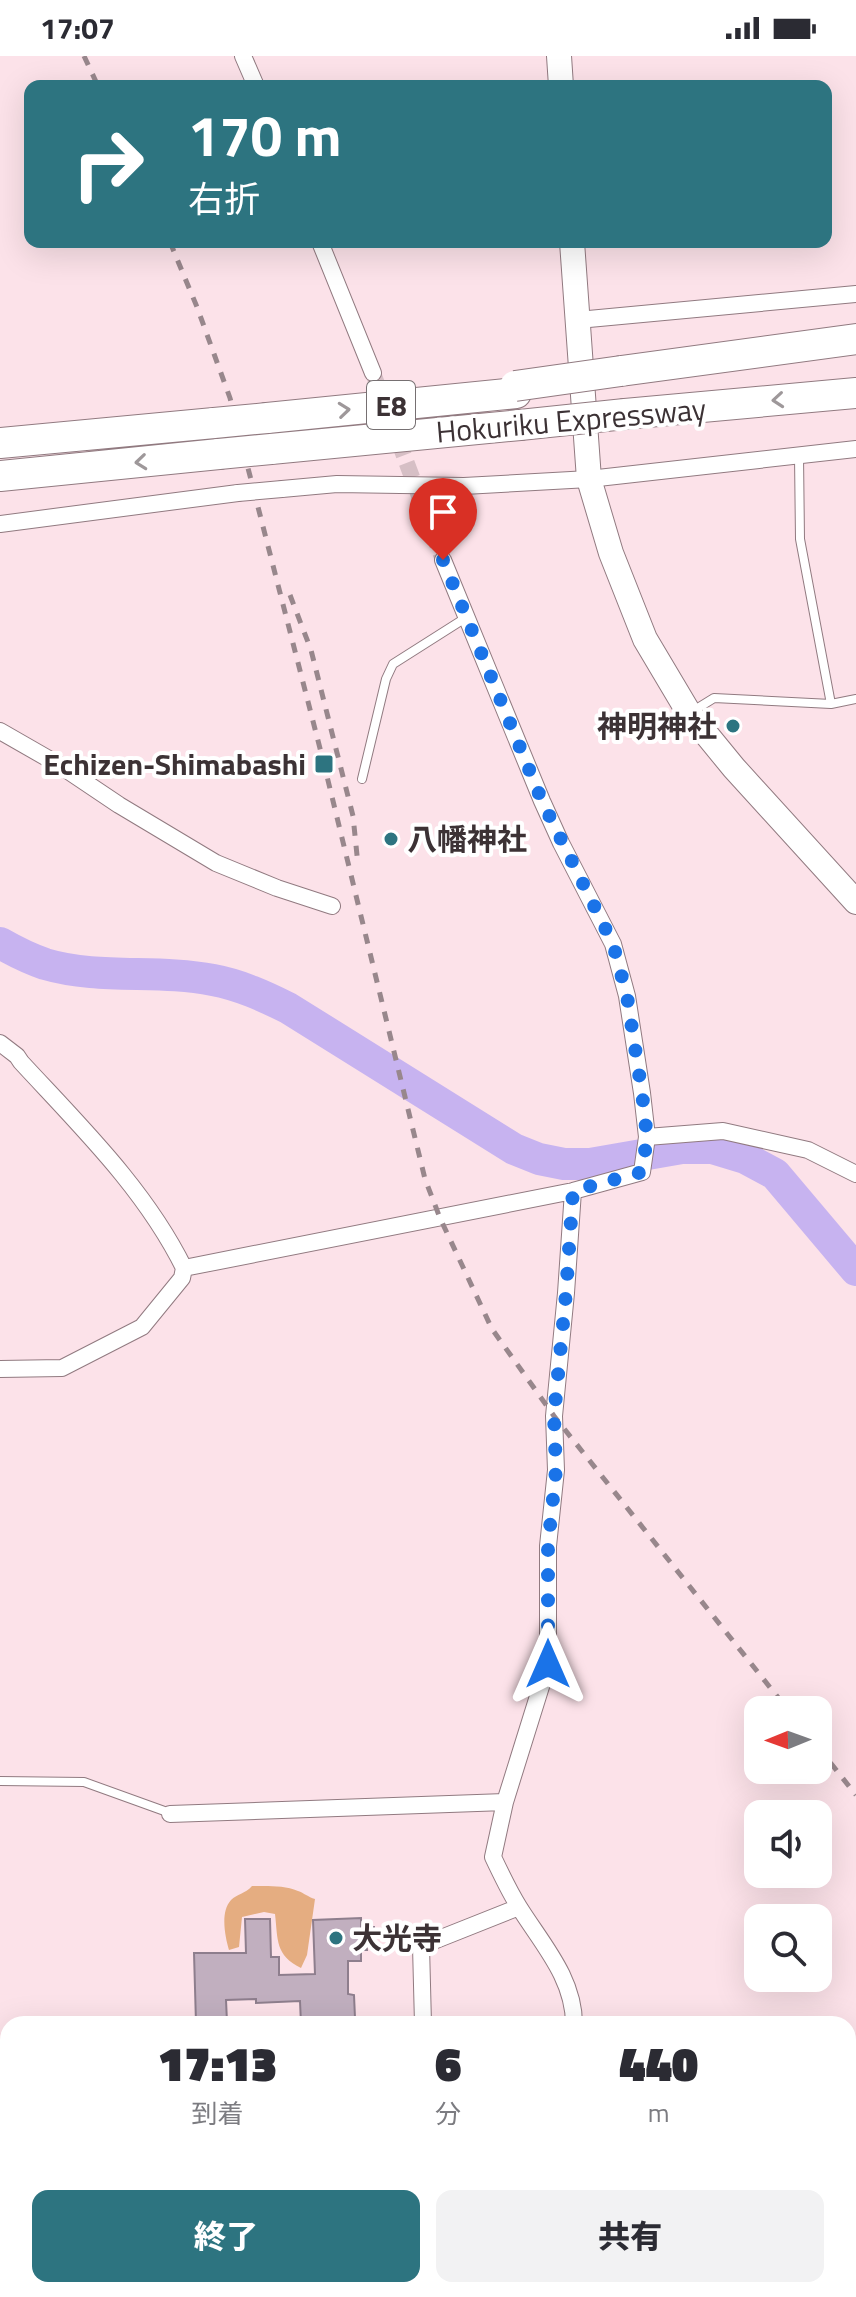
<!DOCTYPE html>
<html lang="ja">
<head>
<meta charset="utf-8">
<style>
	:root { --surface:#fff; --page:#f2f2f3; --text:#2b2b33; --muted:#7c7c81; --accent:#2d7480 }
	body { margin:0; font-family:"Titillium Web","Noto Sans JP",sans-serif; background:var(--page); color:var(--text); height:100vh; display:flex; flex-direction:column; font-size:30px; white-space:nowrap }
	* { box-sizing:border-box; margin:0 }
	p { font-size:26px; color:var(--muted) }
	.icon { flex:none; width:44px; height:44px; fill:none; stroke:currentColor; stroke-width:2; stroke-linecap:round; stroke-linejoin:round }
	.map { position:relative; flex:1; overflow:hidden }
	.panel { position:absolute; left:0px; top:1960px; width:856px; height:282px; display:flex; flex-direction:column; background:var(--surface); border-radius:24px 24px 0 0; box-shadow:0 8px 32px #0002 }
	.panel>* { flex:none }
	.top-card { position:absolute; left:24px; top:24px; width:808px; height:168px; border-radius:16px; box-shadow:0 8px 32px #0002; background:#2d7480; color:#fff; overflow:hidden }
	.needle { width:52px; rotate:269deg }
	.buttons { position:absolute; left:744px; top:1640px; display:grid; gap:16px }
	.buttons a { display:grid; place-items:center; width:88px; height:88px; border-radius:16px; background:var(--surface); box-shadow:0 8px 32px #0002; font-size:40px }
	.pin { position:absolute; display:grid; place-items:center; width:68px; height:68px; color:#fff; margin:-82px -34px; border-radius:50% 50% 50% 0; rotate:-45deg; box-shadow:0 0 8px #0007 }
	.pin .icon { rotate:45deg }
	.me { position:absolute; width:88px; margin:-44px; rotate:0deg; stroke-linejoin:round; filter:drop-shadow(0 0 6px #0008) }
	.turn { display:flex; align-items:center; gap:28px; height:168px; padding:0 32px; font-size:36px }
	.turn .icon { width:104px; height:104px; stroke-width:2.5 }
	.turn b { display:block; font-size:56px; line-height:68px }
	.eta { display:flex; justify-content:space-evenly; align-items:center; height:136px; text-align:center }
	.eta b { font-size:48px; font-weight:800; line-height:56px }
	.button { display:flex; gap:16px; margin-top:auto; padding:16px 32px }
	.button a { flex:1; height:92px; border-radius:16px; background:var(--accent); color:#fff; font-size:32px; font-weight:800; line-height:92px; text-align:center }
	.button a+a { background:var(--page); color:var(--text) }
	.status { display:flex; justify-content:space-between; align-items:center; height:56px; padding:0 40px; background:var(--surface); direction:ltr }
	.status svg { height:22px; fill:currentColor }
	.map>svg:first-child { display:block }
</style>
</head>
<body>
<div class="status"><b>17:07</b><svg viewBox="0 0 49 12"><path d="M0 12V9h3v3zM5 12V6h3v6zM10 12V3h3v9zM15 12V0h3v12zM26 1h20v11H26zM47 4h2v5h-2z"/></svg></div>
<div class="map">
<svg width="856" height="2241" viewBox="0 0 856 2241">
	<rect width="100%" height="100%" fill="#fce2e9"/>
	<path fill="#f9cdac" d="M0 2173 8 2187V2234H36L40 2241H0Z
		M186 2234H419L372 2241H186Z"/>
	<path fill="#e5ad81" d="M252 1830C267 1830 284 1829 298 1835 304 1837 308 1841 315 1843L307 1899 301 1912C275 1899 278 1884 275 1858L264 1856 242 1861 239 1891 229 1894C225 1880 220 1856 231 1844 237 1838 245 1838 252 1830Z"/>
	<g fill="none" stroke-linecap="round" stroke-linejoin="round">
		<path stroke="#c7b3f0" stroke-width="32" d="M0 887C14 895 30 903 45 908 99 924 158 913 213 924 240 929 264 940 288 952L514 1093 539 1103 564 1108H590L682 1092H712L745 1102 775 1118 856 1214"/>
	</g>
	<path fill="#c1afbf" stroke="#8e7e8d" stroke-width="2" d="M361 1862V1872L374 1871V1886H366L367 1894H361V1905H348V1938L354 1939 355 1962H343V1968H301L300 1945 256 1947V1943L226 1944 227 1966 196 1967 194 1897H246L245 1863H270L271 1901H279V1919L315 1918 313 1864Z"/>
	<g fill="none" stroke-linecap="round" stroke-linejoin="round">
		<path stroke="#d6bfc5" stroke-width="16" stroke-dasharray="16 8" stroke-linecap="butt" d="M373 317 443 504"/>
		<defs>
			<path id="lane" d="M799 400 800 483 831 648
				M693 655 714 642 831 648 856 643
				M362 723 386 623 393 608 467 561
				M0 1725 84 1726 170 1757
				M848 2141 856 2142"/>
			<path id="street" d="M243 0 256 30
				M320 186 373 317
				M578 264 856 238
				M282 433 337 428 464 430 589 423 856 393
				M0 468 238 437
				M0 675 61 710 119 749 216 807 277 832 332 850
				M0 987 17 1000 21 1006C80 1070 145 1133 184 1212L182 1222 142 1271 62 1312 0 1313
				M647 1081 723 1075 808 1094 856 1118
				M573 1135 566 1237 554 1360 556 1414 548 1490V1608L505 1746 493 1801C501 1818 509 1835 519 1851 542 1888 574 1922 574 1968
				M184 1212 573 1135 642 1116 647 1081 642 1037 627 940 613 888 561 787 542 745 443 504
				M170 1758 505 1746
				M423 1968 421 1890 519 1851
				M848 2021 856 2022
				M429 2234V2241
				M689 2234 693 2241"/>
			<path id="secondary" d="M559 0 561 30
				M572 186 589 423 611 497 645 583 689 657 734 712 856 846
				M0 2158 8 2173
				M47 2234 51 2241"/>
			<path id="highway" d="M621 315 856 283
				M625 358 856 337
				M267 362 516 337
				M0 387 214 367
				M271 393 520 369
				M0 420 219 398"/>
		</defs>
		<use href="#lane" stroke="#917a80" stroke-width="10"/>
		<use href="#street" stroke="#917a80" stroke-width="18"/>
		<use href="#secondary" stroke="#917a80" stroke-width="26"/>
		<use href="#highway" stroke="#917a80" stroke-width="32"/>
		<use href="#lane" stroke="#fff" stroke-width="8"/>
		<use href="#street" stroke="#fff" stroke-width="16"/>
		<use href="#secondary" stroke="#fff" stroke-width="24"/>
		<use href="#highway" stroke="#fff" stroke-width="30"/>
		<path stroke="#98878c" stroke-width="5" stroke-dasharray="10 10" stroke-linecap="butt" d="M84 0 98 30
			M170 186 197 251 230 342 324 708 425 1123 440 1162 492 1273 554 1360 788 1654
			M290 539 311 594 353 760 358 809
			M818 1691 856 1739"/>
		<defs>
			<path id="street-bridge" d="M238 437 282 433"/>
			<path id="highway-bridge" d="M515 330 621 315
				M214 367 267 362
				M520 369 625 358
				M219 398 271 393"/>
		</defs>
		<use href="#street-bridge" stroke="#917a80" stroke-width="18" stroke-linecap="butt"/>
		<use href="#highway-bridge" stroke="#917a80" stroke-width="32" stroke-linecap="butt"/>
		<use href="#street-bridge" stroke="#fff" stroke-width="16"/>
		<use href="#highway-bridge" stroke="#fff" stroke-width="30"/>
	</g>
	<defs><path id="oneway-chevron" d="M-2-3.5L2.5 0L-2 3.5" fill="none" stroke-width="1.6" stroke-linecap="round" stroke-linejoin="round" transform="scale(2)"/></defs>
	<g stroke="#9e989a">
		<use href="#oneway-chevron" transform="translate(778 344) rotate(175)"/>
		<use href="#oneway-chevron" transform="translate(344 354) rotate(-6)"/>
		<use href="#oneway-chevron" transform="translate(141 406) rotate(174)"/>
	</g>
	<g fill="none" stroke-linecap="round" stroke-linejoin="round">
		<path stroke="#1a73e8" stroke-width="14" stroke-dasharray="0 25.2" d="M443 504 542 745 613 888 627 940 642 1037 647 1081 642 1116 573 1135 566 1237 554 1360 556 1414 548 1490V1608"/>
	</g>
	<g fill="#2d7480" stroke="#fff" stroke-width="3">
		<circle cx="733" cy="670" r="8"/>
		<rect x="314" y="698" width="20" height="20" rx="4"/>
		<circle cx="391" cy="783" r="8"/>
		<circle cx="336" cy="1882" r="8"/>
	</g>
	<g text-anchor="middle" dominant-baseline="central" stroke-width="8" stroke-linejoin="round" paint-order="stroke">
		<rect fill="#fff" stroke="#767072" stroke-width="2" x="367" y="325" width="48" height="48" rx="6"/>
		<g font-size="28" font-weight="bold" fill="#3c3235">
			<text x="391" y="349">E8</text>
		</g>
		<g font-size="30" fill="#3c3235" stroke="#fff">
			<text transform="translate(571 364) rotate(-5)">Hokuriku Expressway</text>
		</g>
		<g font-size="30" font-weight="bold" fill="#3c3235" stroke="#fff" text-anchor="end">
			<text x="717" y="670">神明神社</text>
			<text x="306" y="708">Echizen-Shimabashi</text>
			<text x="407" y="783" text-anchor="start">八幡神社</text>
			<text x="352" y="1882" text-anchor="start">大光寺</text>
		</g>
	</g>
</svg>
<div class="buttons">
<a><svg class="needle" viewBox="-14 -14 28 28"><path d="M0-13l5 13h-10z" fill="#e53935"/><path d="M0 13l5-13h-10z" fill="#7c7c81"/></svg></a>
<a><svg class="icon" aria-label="sound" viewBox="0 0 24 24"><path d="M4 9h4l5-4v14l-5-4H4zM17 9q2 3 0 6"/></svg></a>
<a><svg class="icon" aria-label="search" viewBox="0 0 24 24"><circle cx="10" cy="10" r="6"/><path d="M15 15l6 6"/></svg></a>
</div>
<div class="pin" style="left:443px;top:504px;background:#d93025"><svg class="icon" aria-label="arrive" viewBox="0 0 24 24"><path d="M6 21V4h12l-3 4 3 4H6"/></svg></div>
<svg class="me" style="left:548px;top:1608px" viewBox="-20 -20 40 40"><path d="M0-17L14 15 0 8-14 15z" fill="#1a73e8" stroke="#fff" stroke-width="4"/></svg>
<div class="top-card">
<div class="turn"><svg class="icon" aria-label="right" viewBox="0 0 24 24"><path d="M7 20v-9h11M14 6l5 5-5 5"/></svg><div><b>170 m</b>右折</div></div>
</div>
<section class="panel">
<div class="eta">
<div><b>17:13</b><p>到着</p></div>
<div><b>6</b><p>分</p></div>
<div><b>440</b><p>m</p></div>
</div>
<div class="button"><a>終了</a><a>共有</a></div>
</section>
</div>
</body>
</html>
